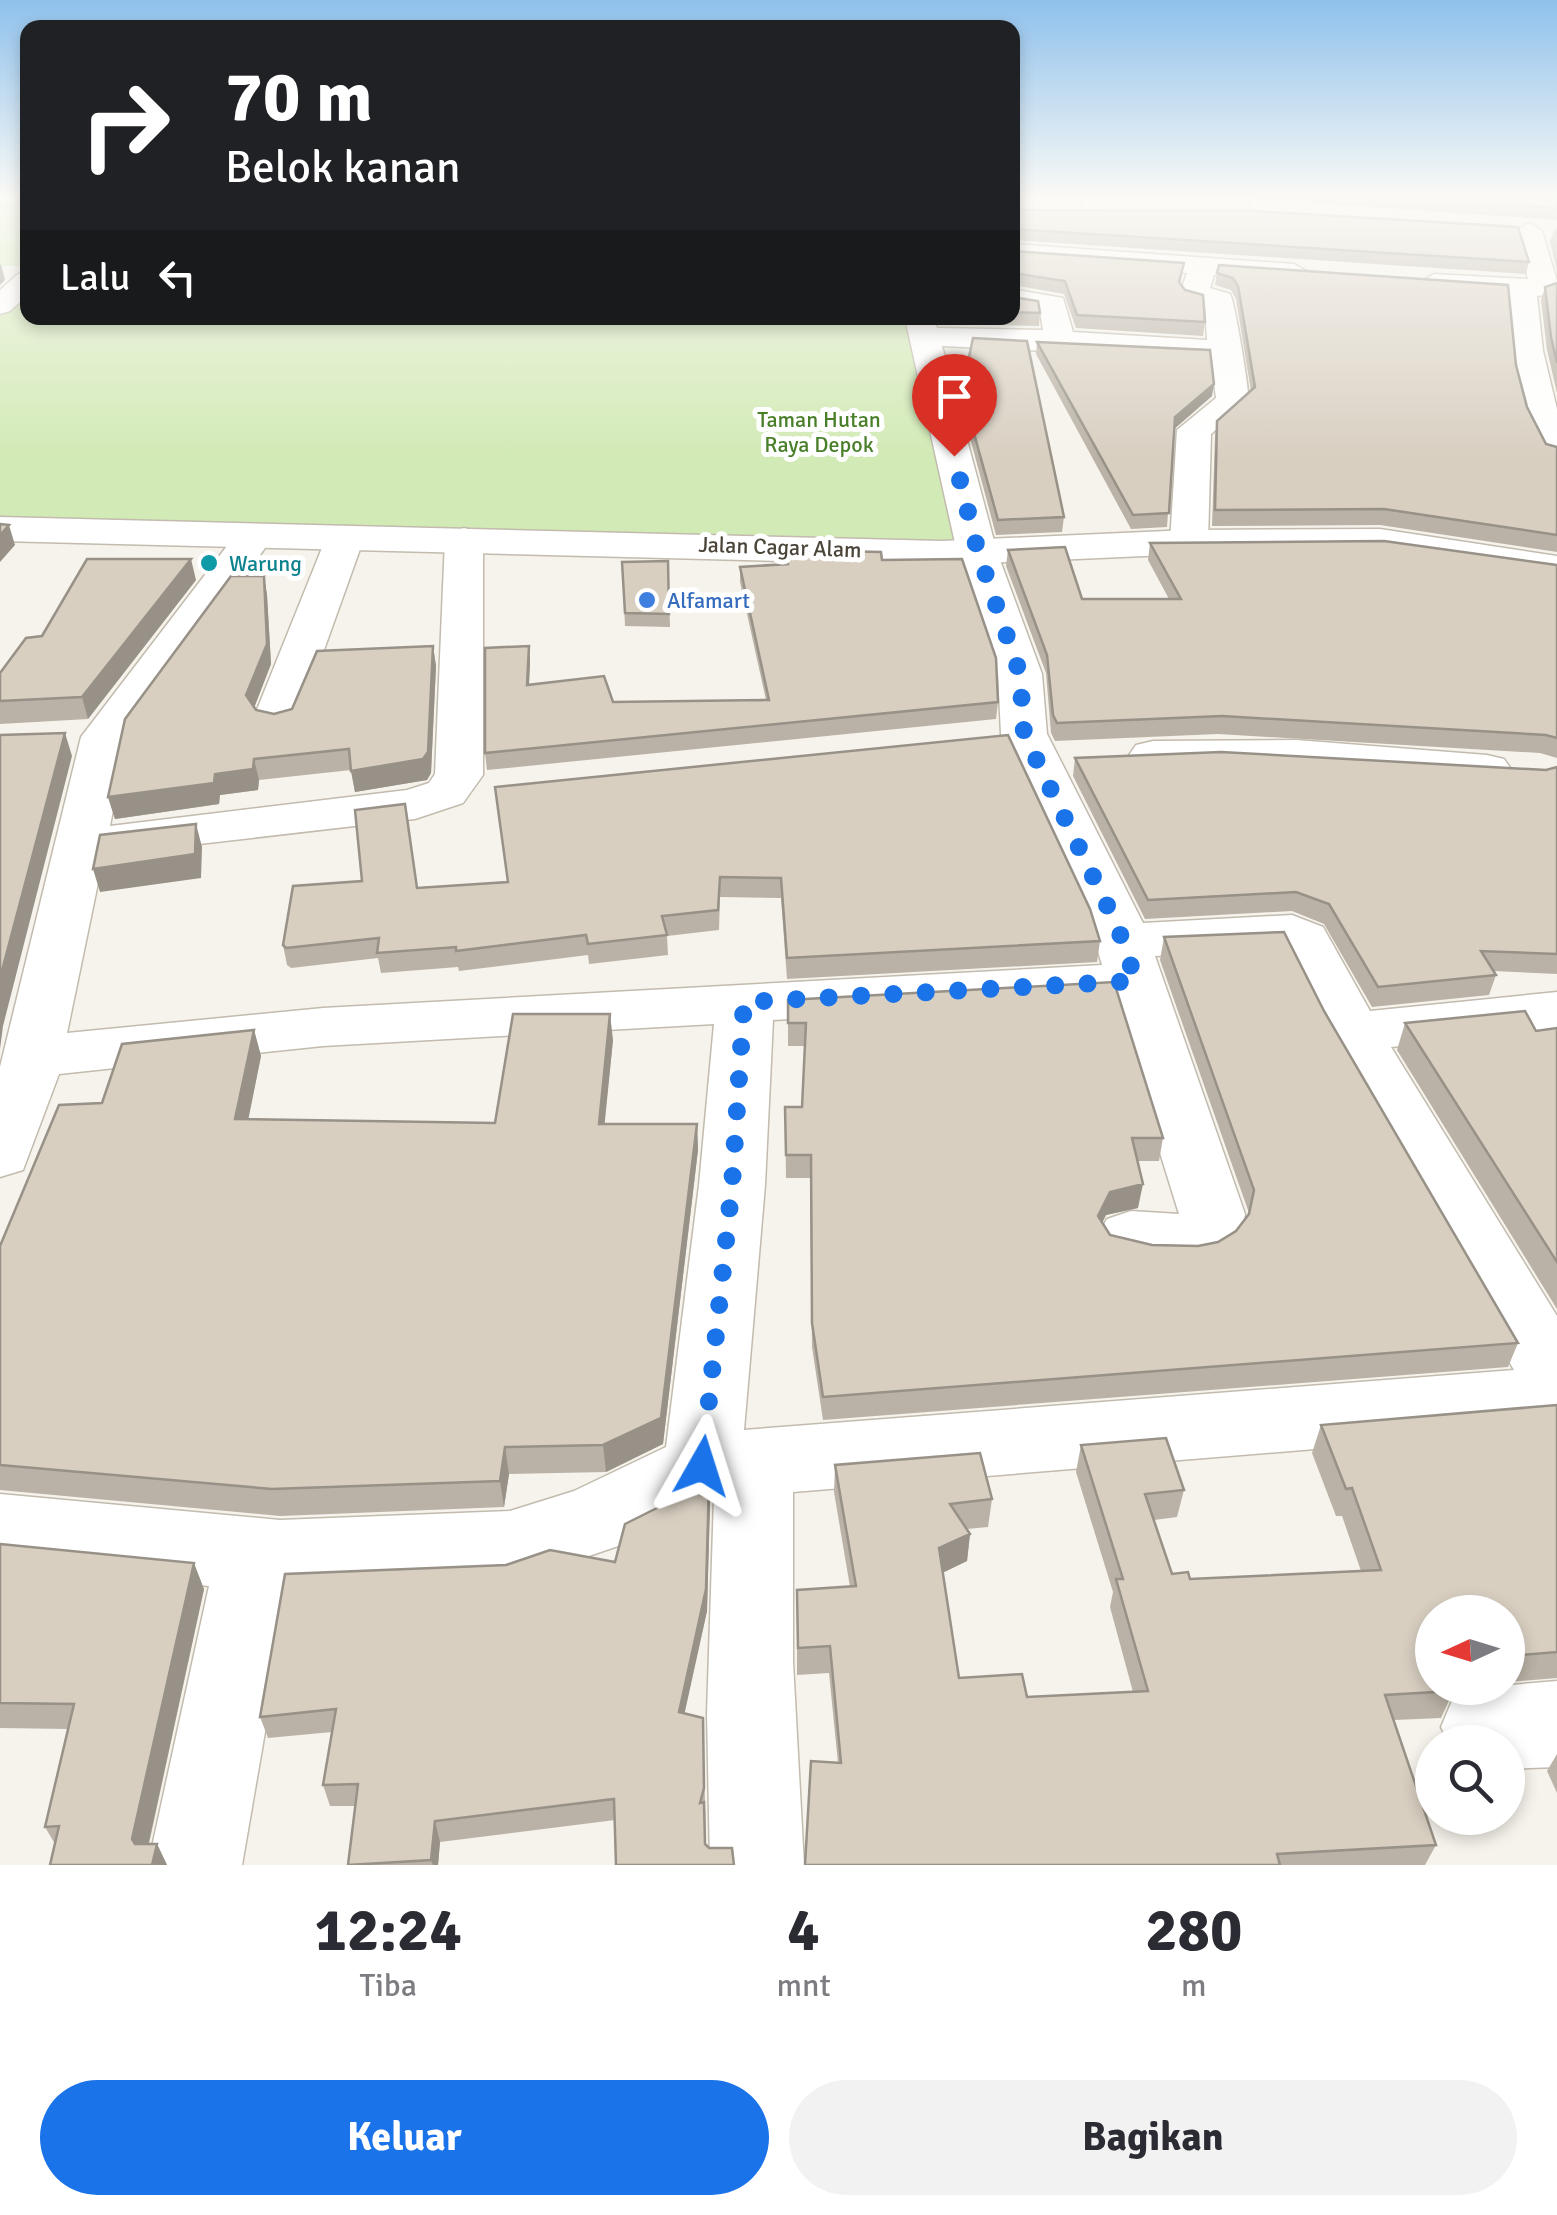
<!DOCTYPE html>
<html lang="id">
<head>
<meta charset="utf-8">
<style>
	:root { --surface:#fff; --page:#f2f2f3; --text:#2b2b33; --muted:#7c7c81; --accent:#1a73e8 }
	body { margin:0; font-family:Signika,sans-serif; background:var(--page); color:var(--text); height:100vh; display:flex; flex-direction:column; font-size:38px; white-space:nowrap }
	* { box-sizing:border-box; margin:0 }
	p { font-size:32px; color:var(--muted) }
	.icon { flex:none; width:55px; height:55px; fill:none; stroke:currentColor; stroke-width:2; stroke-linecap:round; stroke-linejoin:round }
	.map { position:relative; height:1865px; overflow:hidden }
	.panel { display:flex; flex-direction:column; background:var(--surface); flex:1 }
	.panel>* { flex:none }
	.banner { position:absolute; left:20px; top:20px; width:1000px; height:305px; border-radius:20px; box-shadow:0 5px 15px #0003; background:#202124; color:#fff; overflow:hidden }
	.needle { width:65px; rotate:266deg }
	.tools { position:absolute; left:1415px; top:1595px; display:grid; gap:20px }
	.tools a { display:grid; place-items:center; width:110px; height:110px; border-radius:50%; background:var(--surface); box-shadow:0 5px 15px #0003; font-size:50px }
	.pin { position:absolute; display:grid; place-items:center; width:85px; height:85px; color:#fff; margin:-102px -42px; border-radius:50% 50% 50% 0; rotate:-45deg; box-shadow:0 0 10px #0007 }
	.pin .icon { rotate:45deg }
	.me { position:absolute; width:110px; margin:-55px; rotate:6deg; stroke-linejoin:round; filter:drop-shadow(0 0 8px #0008) }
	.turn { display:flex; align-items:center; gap:35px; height:210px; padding:0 40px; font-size:45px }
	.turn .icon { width:130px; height:130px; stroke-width:2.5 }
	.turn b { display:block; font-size:70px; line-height:85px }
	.then { display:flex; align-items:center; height:95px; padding:0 40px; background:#0003; gap:20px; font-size:38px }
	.eta { display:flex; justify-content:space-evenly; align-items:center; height:170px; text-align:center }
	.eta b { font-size:60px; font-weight:700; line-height:70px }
	.cta { display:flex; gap:20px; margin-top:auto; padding:20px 40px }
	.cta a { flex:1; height:115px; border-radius:60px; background:var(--accent); color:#fff; font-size:40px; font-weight:700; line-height:115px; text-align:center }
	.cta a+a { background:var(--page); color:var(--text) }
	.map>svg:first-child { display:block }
</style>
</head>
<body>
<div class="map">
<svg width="1557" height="1865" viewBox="0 0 1557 1865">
	<rect width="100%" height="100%" fill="#f6f3ec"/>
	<path fill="#d2eab5" d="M0 198H27L24 266H0Z
		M27 289 28 318H906L964 543 0 524V316Z"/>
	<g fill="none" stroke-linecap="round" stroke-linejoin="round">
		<defs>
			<path id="minor" d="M1086 198H1110L1101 218H1083L1079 213Z
				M1247 198H1271L1277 212 1264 220 1255 217Z
				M1529 223 1542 231 1557 281 1555 294 1537 296 1543 351 1557 409V461L1545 457C1513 412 1511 348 1508 294L1434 290 1420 282 1434 274 1528 279 1516 231Z
				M1012 244 1294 264 1308 272 1294 280 1214 275 1210 288 1230 294C1235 302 1249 389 1249 402L1211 434 1208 542 1203 550 1189 554 1175 550 1170 542 1177 430 1216 398 1211 359 942 346 997 552 1042 674 1047 734 1143 923 1292 915 1323 927 1370 1011 1557 992V1030L1391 1047 1557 1316V1429L793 1492V1662L804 1865H710L707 1713 714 1498 621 1545 510 1583 289 1593 242 1865H148L209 1586 0 1566V1494L280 1520 510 1511 574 1491 666 1447 699 1185 714 1024 323 1046 59 1074 23 1170 0 1177V1067L81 737 240 529 254 525 268 529 273 537 127 738 110 826 407 790 429 783 435 774 445 540 450 532 464 528 478 532 483 540V775L463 803 415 819 121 853 105 849 67 1033 323 1008 1102 965 1091 928 1001 734 998 674 957 552 905 318H934L937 328 1043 330 1040 311 1012 307V289L1063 298 1073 332 1207 340 1205 305 1184 299 1180 293 1187 273 1012 260ZM1281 950 1322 1032 1514 1370 744 1430 765 1185 773 1020 1113 1001 1179 1214 1131 1211 1107 1219 1097 1237 1107 1255C1155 1270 1239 1283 1245 1214L1155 956Z
				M28 272V295L10 311 0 314V290L18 274Z
				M345 526 359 530 364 538 300 717 293 727 277 731 261 727 254 717 326 538 331 530Z
				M1296 740 1487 755 1504 759 1511 769 1504 779 1487 783 1296 768 1153 769 1136 765 1129 755 1136 745 1153 741Z
				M1557 1681V1767L1508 1769V1742H1448L1441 1727 1454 1696 1476 1688Z"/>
			<path id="tertiary" d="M0 517 942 541 1189 530 1380 529 1557 556V580L1380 553 1189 554 942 565 0 541Z"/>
		</defs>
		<use href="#minor" stroke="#c2bbae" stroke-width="3"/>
		<use href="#tertiary" stroke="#c2bbae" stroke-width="3"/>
		<use href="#minor" fill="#fff" fill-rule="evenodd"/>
		<use href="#tertiary" fill="#fff" fill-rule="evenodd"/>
	</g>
	<path fill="#bab2a6" d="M1012 198H1557V220L1251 199H1012Z
		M1012 210 1529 262 1526 274 1012 240Z
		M1557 229V271L1550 242 1554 230Z
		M1013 251 1182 275 1180 283 1205 322 1203 336 1076 328 1064 294 1013 285Z
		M1217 273 1516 365 1527 407 1546 444 1557 447V552L1380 525 1212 526 1215 436 1217 421 1251 391 1236 299 1231 290 1215 285Z
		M1557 280V393L1547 350 1541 300 1545 287 1557 284Z
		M1012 297 1040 313 1039 326 940 324 937 318H1012Z
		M1037 342 1212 396 1174 429 1167 527 1131 529 1036 354Z
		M962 390 1064 517 1062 532 996 535 961 404Z
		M1150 543 1557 565V758L1540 753 1218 734 1055 741 1051 733 1046 673 1006 566 1008 550 1082 599H1169L1148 560Z
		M787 550 882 560 998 702 996 719 487 770 485 753 529 646 530 663 529 685 613 702 766 700 740 582V567L787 565Z
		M668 561 670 627 625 626 622 562Z
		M264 576 267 595 271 664 254 707 256 710 274 714 292 709 433 646 436 666 431 773 427 780 355 792 351 770 259 780 258 790 220 795 219 804 115 819 108 797Z
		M196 580 88 719 0 724V673L42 636Z
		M1075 758 1546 770 1557 767V974L1493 971 1496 975 1489 995 1372 1007 1324 924 1292 911 1145 919 1073 776Z
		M495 787 1100 941 1097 962 787 979 781 898 720 897 719 930 667 936 668 955 589 964 588 955 459 971 458 967 381 973 378 958 291 968 287 965 283 945 417 888 508 882Z
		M1164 937 1324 1011 1518 1343 1508 1367 823 1420 812 1347 810 1178H786L785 1107H802L805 1046H788V1000L1163 1138 1159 1161H1137L1138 1208 1106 1215 1102 1223 1110 1235 1152 1245 1198 1246 1218 1242 1236 1231 1249 1213 1160 960Z
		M1405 1023 1536 1031 1557 1028V1309L1397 1050Z
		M254 1030 261 1056 248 1119 495 1123 613 1040 604 1124H697L698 1150 663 1444 606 1472 509 1474 504 1507 280 1516 0 1490V1246L102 1103Z
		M1557 1405V1678L1508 1682V1612L1432 1688H1467L1452 1694 1441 1718 1394 1720 1436 1845 1425 1865H805L838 1763 829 1673 797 1675V1590L850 1587 834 1492 835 1465 992 1499 988 1527 967 1529 970 1534 967 1561 942 1573 959 1678 1027 1697 1133 1692 1110 1607 1113 1592 1076 1472 1081 1445 1184 1490 1177 1517 1154 1520 1172 1574 1190 1579 1361 1571 1342 1516H1336L1312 1453 1321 1425Z
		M709 1482 710 1504 707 1611 684 1714 703 1718 706 1845 734 1865 615 1820 440 1842 438 1865H348L355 1806H330L323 1785 332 1732 268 1738 260 1717 615 1562Z
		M0 1544 204 1589 149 1844H157L167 1865H50L55 1844 45 1827 68 1729 0 1728Z
		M1557 1754V1793L1547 1771Z"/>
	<path fill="#979187" d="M1 264 5 280 0 285V265Z
		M1214 384 1212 396 1173 430 1175 417Z
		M9 525 15 545 0 562V535Z
		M191 559 196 580 88 719 82 697Z
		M264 576 267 595 271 664 251 716 246 695Z
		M433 646 436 666 431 773 427 780 355 792 351 771Z
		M529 646 530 663 528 702 527 685Z
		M65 733 72 756 3 1026 0 1049V978Z
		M254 759 259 780 258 790 220 795 219 804 115 819 108 797 215 774Z
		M196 824 202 847 201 878 100 892 93 869Z
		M610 1014 613 1040 602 1150 599 1124Z
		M254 1030 261 1056 243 1146 235 1119Z
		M697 1124 698 1150 663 1444 606 1472 603 1445Z
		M1143 1184 1138 1208 1106 1215 1094 1239 1098 1216 1110 1192Z
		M505 1447 509 1474 504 1507 500 1481Z
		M709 1482 710 1504 707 1611 680 1734 679 1712Z
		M970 1534 967 1561 936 1576 939 1548Z
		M194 1563 204 1589 144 1864 132 1839Z
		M1454 1688H1467L1452 1694Z
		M435 1821 440 1842 438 1865H433L431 1860Z
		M157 1844 167 1865H152Z"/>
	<path fill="#d8cfc1" stroke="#979187" stroke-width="2.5" d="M1402 198H1557V208Z
		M1012 210 1253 211 1518 227 1529 262 1012 229Z
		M1012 250 1013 251 1184 263 1179 282 1185 290 1203 295 1205 322 1077 315 1065 281 1012 273Z
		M1219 265 1508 285 1516 365 1527 407 1546 444 1557 447V535L1384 509 1215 510 1217 421 1255 387 1238 286 1233 278 1217 273Z
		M1557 283V363L1551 337 1545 287Z
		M1012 297 1038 301 1040 313 1012 312Z
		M973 338 1027 341 1064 517 998 520 962 390Z
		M1037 342 1210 350 1214 384 1175 417 1169 513 1133 515Z
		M0 524 9 525 0 535Z
		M1384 541 1557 565V738L1546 735 1222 716 1057 723 1053 715 1047 655 1008 550 1065 547 1082 599H1181L1150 543Z
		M787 550 881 552 882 560 962 559 996 658 998 702 485 753V648L529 646 527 685 604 676 613 702 769 700 740 567 788 564Z
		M87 559H191L82 697 0 701V673L26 638 42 636Z
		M668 561 669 614 625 613 622 562Z
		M231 576H264L267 644 246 695 256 710 274 714 292 709 317 651 433 646 428 752 423 759 351 771 349 749 254 759 253 769 215 774 214 783 108 797 125 719Z
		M65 733 0 978V735Z
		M1008 735 1090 909 1100 941 787 958 781 878 720 877 718 910 662 916 667 935 588 944 586 935 456 951V947L377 953 379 938 286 948 283 945 293 886 362 881 355 810 405 804 417 888 508 882 495 787Z
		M1221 752 1546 770 1557 767V954L1481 951 1496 975 1378 987 1329 904 1296 892 1148 900 1075 758Z
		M196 824 195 854 93 869 100 835Z
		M1284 932 1324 1011 1518 1343 823 1397 812 1323 811 1155H786L785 1107H802L806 1023H788V1000L1114 982 1163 1138H1132L1143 1184 1110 1192 1098 1216 1110 1235 1152 1245 1198 1246 1218 1242 1236 1231 1249 1214 1254 1190 1164 937Z
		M1525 1011 1536 1031 1557 1028V1262L1405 1023Z
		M513 1014H610L599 1124H697L661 1418 603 1445 505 1447 500 1481 272 1489 0 1465V1246L59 1105 102 1103 122 1044 254 1030 235 1119 495 1123Z
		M1557 1405V1652L1508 1656V1612H1432V1688H1455L1453 1691 1385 1695 1436 1845 1277 1854 1280 1865H805L811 1761 841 1763 830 1646 798 1648 797 1590 856 1586 835 1465 980 1453 992 1499 950 1504 970 1534 939 1548 959 1678 1022 1674 1027 1697 1148 1691 1116 1579H1123L1081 1445 1166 1438 1184 1490 1145 1494 1172 1574 1188 1572 1190 1579 1381 1570 1352 1488 1346 1489 1321 1425Z
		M709 1482 706 1589 679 1712 703 1718 704 1788 700 1803 704 1802 705 1844 709 1848H732L734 1865H616L614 1799 435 1821 431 1860 348 1865 358 1784 323 1785 336 1709 260 1717 285 1574 506 1565 550 1550 615 1562 625 1524Z
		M0 1544 194 1563 132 1839 135 1844H157L152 1865H50L59 1826 45 1827 74 1704 0 1703Z"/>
	<linearGradient id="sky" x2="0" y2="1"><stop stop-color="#8fc1ec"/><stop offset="0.43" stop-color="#fbfaf6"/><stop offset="1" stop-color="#fbfaf6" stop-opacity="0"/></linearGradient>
	<rect width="1557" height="459" fill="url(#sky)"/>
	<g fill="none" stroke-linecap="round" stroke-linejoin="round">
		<path stroke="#1a73e8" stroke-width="18" stroke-dasharray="0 32.4" d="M702 1466 732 1185 744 1002 1136 981 1118 928 1024 734 1020 674 978 552 954 456"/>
	</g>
	<circle fill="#0f9aa8" stroke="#fff" stroke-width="4" cx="209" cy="563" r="10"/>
	<circle fill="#3f7fe0" stroke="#fff" stroke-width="4" cx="647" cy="600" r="10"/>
	<g text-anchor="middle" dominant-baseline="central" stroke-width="10" stroke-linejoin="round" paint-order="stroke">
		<g font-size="22" fill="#4a7f2a" stroke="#fff">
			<text x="819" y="419">Taman Hutan<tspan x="819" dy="25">Raya Depok</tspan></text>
		</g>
		<g font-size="22" fill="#4b4439" stroke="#fff">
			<text transform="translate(780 547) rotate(2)">Jalan Cagar Alam</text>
		</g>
		<g font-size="22" fill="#0d838f" stroke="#fff" text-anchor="start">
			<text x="229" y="563">Warung</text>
		</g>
		<g font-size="22" fill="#366cbe" stroke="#fff" text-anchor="start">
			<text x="667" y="600">Alfamart</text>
		</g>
	</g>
</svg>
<div class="tools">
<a><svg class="needle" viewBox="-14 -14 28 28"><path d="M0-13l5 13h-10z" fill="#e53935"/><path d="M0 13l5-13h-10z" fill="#7c7c81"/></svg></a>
<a><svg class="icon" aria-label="search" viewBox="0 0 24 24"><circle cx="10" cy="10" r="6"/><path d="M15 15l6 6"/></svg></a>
</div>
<div class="pin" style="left:954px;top:456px;background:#d93025"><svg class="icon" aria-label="arrive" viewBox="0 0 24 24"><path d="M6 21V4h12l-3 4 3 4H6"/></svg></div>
<svg class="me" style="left:702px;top:1466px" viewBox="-20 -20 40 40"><path d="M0-17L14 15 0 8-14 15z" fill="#1a73e8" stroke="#fff" stroke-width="4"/></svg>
<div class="banner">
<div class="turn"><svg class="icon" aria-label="right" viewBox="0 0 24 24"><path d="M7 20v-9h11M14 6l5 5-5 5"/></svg><div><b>70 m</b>Belok kanan</div></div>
<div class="then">Lalu<svg class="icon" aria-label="left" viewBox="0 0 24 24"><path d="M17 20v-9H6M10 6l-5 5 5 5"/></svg></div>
</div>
</div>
<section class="panel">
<div class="eta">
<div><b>12:24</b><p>Tiba</p></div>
<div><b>4</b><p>mnt</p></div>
<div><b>280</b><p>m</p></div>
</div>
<div class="cta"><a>Keluar</a><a>Bagikan</a></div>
</section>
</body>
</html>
